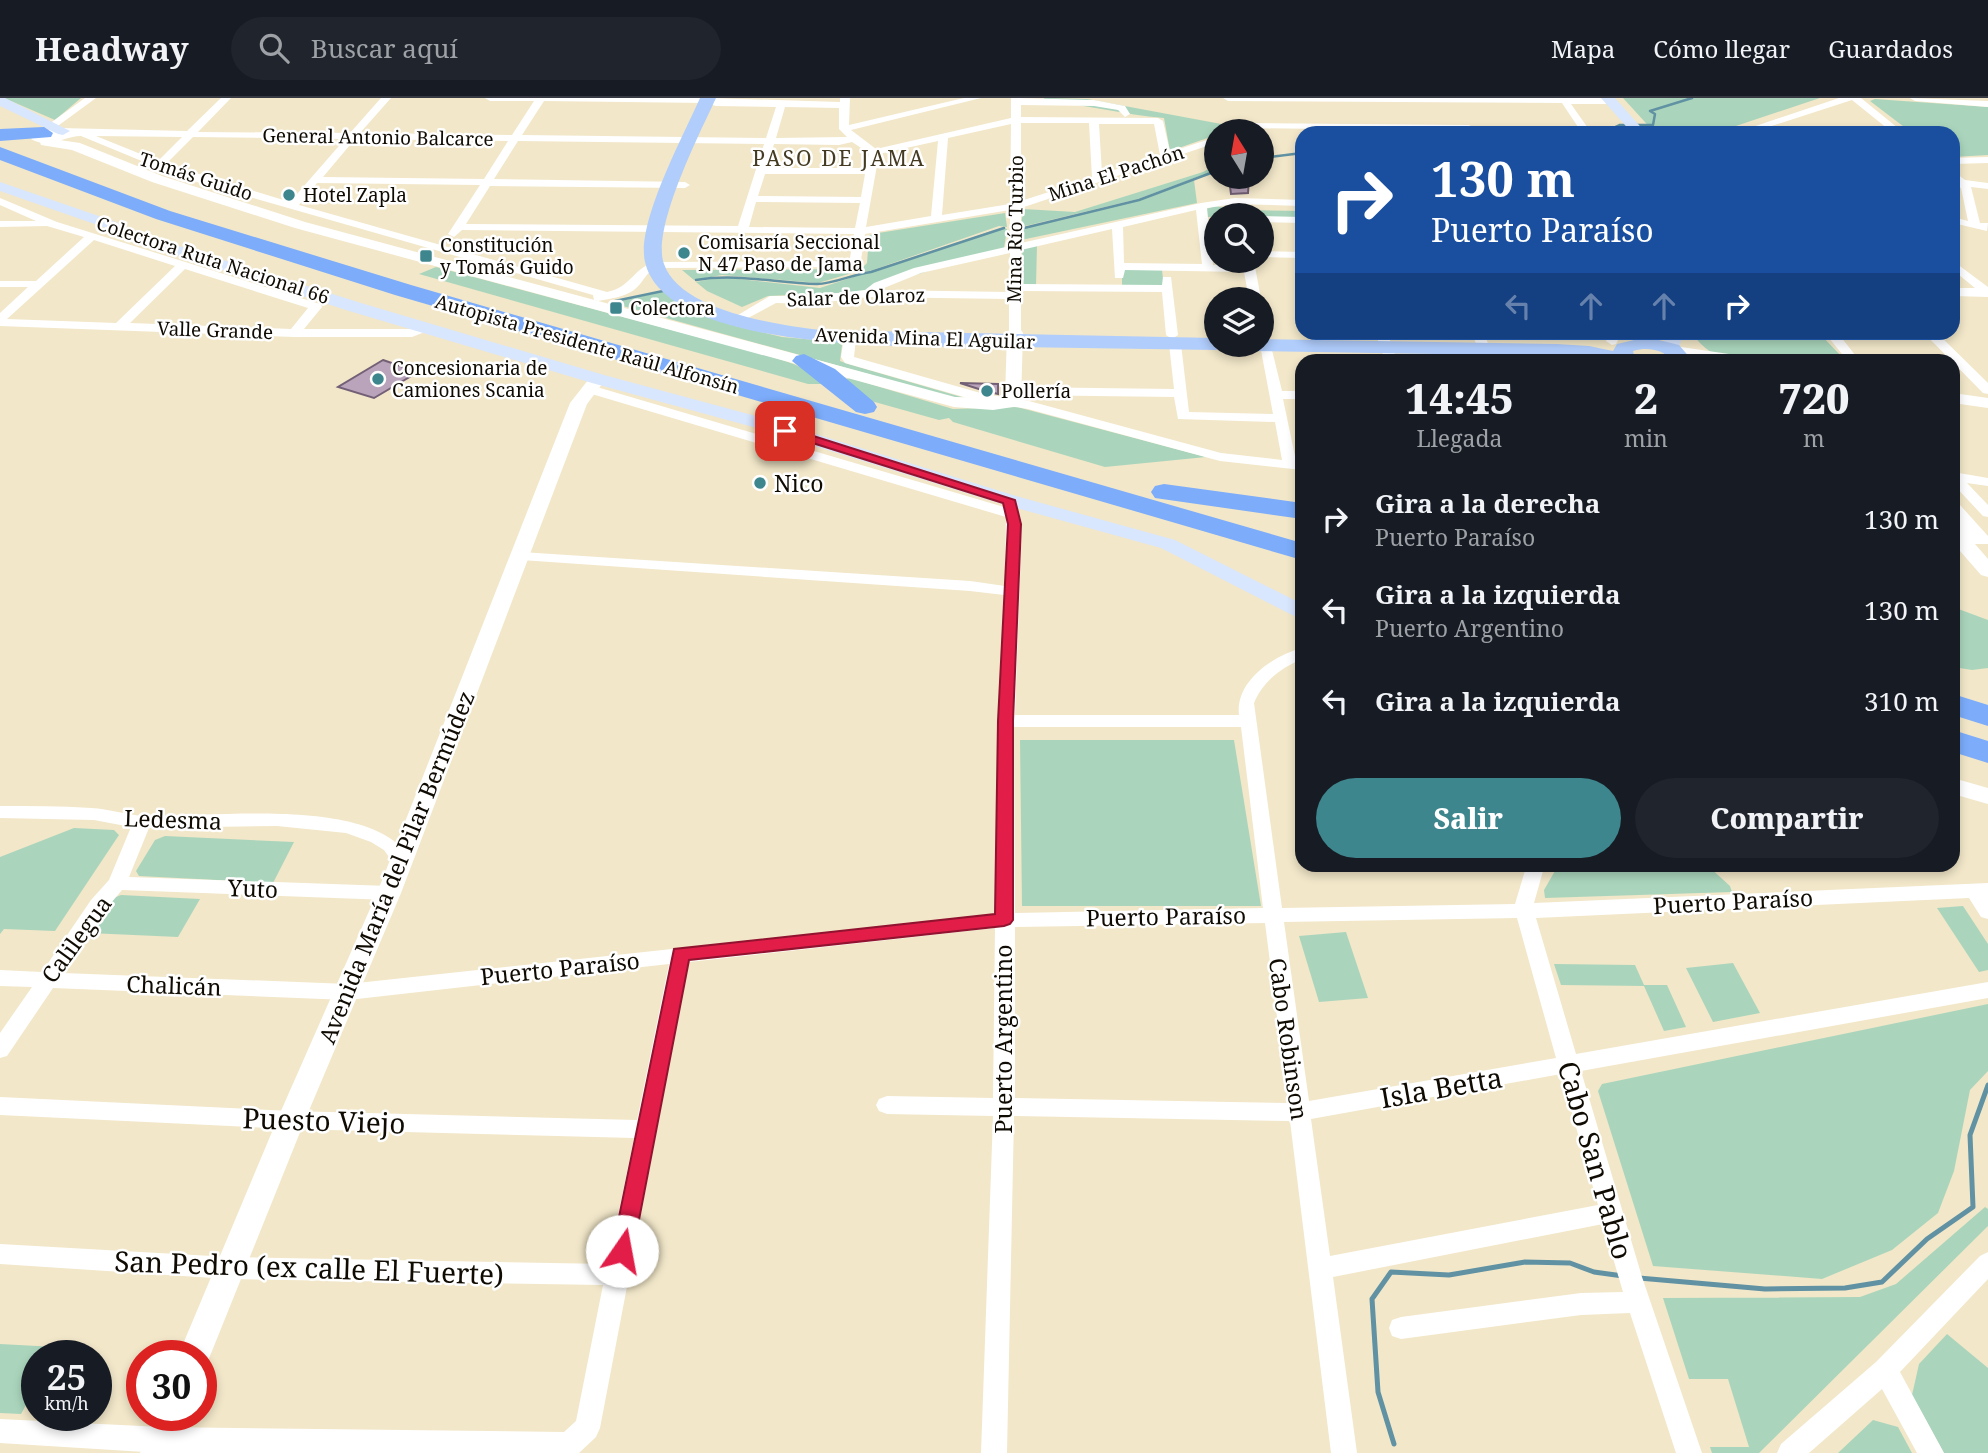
<!DOCTYPE html>
<html lang="es">
<head>
<meta charset="utf-8">
<style>
	:root { --surface:#171b24; --page:#20242c; --text:#f1f3f6; --muted:#9ea1a6; --line:#363941; --accent:#3e868d }
	body { margin:0; font-family:"Noto Serif",serif; background:var(--page); color:var(--text); height:100vh; display:flex; flex-direction:column; font-size:26px; white-space:nowrap }
	* { box-sizing:border-box; margin:0 }
	p { font-size:23px; color:var(--muted) }
	.icon { flex:none; width:38px; height:38px; fill:none; stroke:currentColor; stroke-width:2; stroke-linecap:round; stroke-linejoin:round }
	.map { position:relative; flex:1; overflow:hidden }
	.panel { position:absolute; left:1295px; top:256px; width:665px; height:518px; display:flex; flex-direction:column; background:var(--surface); border-radius:21px; box-shadow:0 4px 10px #0003 }
	.panel>* { flex:none }
	.guide { position:absolute; left:1295px; top:28px; width:665px; height:214px; border-radius:21px; box-shadow:0 4px 10px #0003; background:#1a4fa0; color:#fff; overflow:hidden }
	.needle { width:46px; rotate:349deg }
	.fabs { position:absolute; left:1204px; top:21px; display:grid; gap:14px }
	.fabs a { display:grid; place-items:center; width:70px; height:70px; border-radius:50%; background:var(--surface); box-shadow:0 4px 10px #0003; font-size:35px }
	.speed { position:absolute; left:21px; top:1242px; display:flex; gap:14px; font-size:35px; font-weight:700; text-align:center }
	.speed>* { display:grid; place-content:center; width:91px; height:91px; border-radius:50%; background:var(--surface); box-shadow:0 4px 10px #0003; line-height:1 }
	.speed small { font-size:18px; font-weight:400 }
	.speed .limit { border:10px solid #d22; background:#fff; color:#111 }
	.pin { position:absolute; display:grid; place-items:center; width:60px; height:60px; color:#fff; margin:-30px; border-radius:14px; box-shadow:0 4px 10px #0006 }
	.me { position:absolute; width:77px; margin:-38px; rotate:12deg; stroke-linejoin:round; filter:drop-shadow(0 0 5px #0008) }
	.turn { display:flex; align-items:center; gap:24px; height:147px; padding:0 21px; font-size:32px }
	.turn .icon { width:91px; height:91px; stroke-width:2.5 }
	.turn b { display:block; font-size:49px; line-height:60px }
	.lanes { display:flex; align-items:center; height:66px; padding:0 21px; background:#0003; justify-content:center; gap:35px; direction:ltr }
	.lanes .off { opacity:.35 }
	.eta { display:flex; justify-content:space-evenly; align-items:center; height:119px; text-align:center }
	.eta b { font-size:42px; font-weight:800; line-height:49px }
	.cta { display:flex; gap:14px; margin-top:auto; padding:14px 21px }
	.cta a { flex:1; height:80px; border-radius:42px; background:var(--accent); color:#fff; font-size:28px; font-weight:800; line-height:80px; text-align:center }
	.cta a+a { background:var(--page); color:var(--text) }
	ul { padding:0; list-style:none }
	li { display:flex; align-items:center; gap:21px; height:91px; padding:0 21px }
	li div { flex:1 }
	li b { display:block; font-size:26px }
	li em { font-style:normal }
	header { display:flex; align-items:center; gap:42px; box-sizing:border-box; height:98px; padding:0 35px; background:var(--surface); border-bottom:2px solid var(--line) }
	header strong { font-size:33px }
	nav { display:flex; gap:38px; margin-inline-start:auto; font-size:24px }
	.search { width:490px; height:63px; background:var(--page); display:flex; align-items:center; gap:18px; box-sizing:border-box; padding:0 24px; border-radius:38px; color:var(--muted); font-size:26px }
	.map>svg:first-child { display:block }
</style>
</head>
<body>
<header>
<strong>Headway</strong>
<div class="search"><svg class="icon" aria-label="search" viewBox="0 0 24 24"><circle cx="10" cy="10" r="6"/><path d="M15 15l6 6"/></svg>Buscar aquí</div>
<nav><a>Mapa</a><a>Cómo llegar</a><a>Guardados</a></nav>
</header>
<div class="map">
<svg width="1988" height="1355" viewBox="0 0 1988 1355">
	<rect width="100%" height="100%" fill="#f2e7c9"/>
	<path fill="#aad5bc" d="M4 0H81L55 22Z
		M1044 0 1087 1 1232 28 1231 30 1235 31 1216 33V37L1170 53 1164 20C1124 17 1085 6 1045 3Z
		M1623 0H1820L1715 35H1655Z
		M1875 1 1988 9V57L1953 59V35H1912L1870 3Z
		M1216 67V72L1138 101 1021 129 1023 111 1075 114 1203 74Z
		M1194 82 1197 105 1021 142V131L1140 102Z
		M1215 108 1241 112 1302 113V121L1262 120V117L1207 119 1206 111Z
		M1005 115 1007 129 999 128 870 173 852 175 818 185 722 177 694 182 682 172 861 171 867 165 869 138 872 136Z
		M1001 130 1007 131 1004 150 859 194 768 198 742 209 707 193 696 184 721 179 820 190Z
		M1037 147 1036 188H1023L1022 151Z
		M436 169 758 255C780 262 807 266 822 286H808L419 176Z
		M1122 172H1162L1164 190H1122Z
		M666 193 718 221 735 228 782 239 837 244 842 247 840 263 848 266 982 305 969 304 612 205Z
		M1691 235H1819L1845 262C1811 262 1740 269 1711 254 1703 249 1697 242 1691 235Z
		M850 280 953 311 1017 309 1206 359 1105 369 953 324 949 320 939 322 864 301 846 281Z
		M1953 509 1988 522V570L1972 572 1953 569Z
		M1020 642H1234L1261 808H1022Z
		M74 730 114 732 119 737 55 833 4 831 0 836V759Z
		M165 738 294 744 273 785 139 778 136 773 155 742Z
		M1559 766 1707 767 1730 788 1732 794 1545 800 1544 792Z
		M121 797 200 801 178 839 89 835 111 801Z
		M1963 808 1988 846V872L1979 874 1937 810Z
		M1346 834 1368 900 1319 904 1299 838Z
		M1733 865 1760 915 1713 924 1686 870Z
		M1554 866 1635 867 1644 887H1667L1686 929 1664 933 1644 888 1561 887Z
		M1988 906V973L1970 992 1954 1073 1938 1115 1892 1152 1822 1181 1653 1168 1598 993 1602 986Z
		M1985 1109 1988 1111V1128L1759 1355H1712L1710 1349H1749L1728 1281H1689L1663 1200 1860 1199 1896 1186Z
		M1947 1236 1988 1270V1355H1944L1912 1297 1919 1266Z
		M0 1246 56 1249 52 1258H37V1287L21 1316 0 1315Z
		M1873 1322 1898 1329 1912 1355H1838Z"/>
	<g fill="none" stroke-linecap="round" stroke-linejoin="round">
		<path stroke="#6092a3" stroke-width="2.5" d="M1603 35 1620 27H1653L1655 16 1650 13 1692 0
			M1262 60 1302 55
			M1024 130 1139 102 1216 73
			M696 182C737 175 776 185 817 186 834 186 853 176 871 174L1004 130
			M615 203 663 193"/>
		<path stroke="#6092a3" stroke-width="5" d="M1639 1180 1765 1191 1845 1190 1882 1184 1927 1141 1973 1109 1970 1037 1988 987
			M1394 1346 1378 1294 1372 1201 1391 1174 1449 1177 1525 1164 1570 1165 1594 1174 1623 1178"/>
	</g>
	<path fill="#baa4bc" stroke="#746076" stroke-width="2" d="M1242 79H1249L1248 95 1231 96 1229 80Z
		M383 262 418 274 374 300 338 289Z
		M960 285 998 286V296L985 293Z"/>
	<g fill="none" stroke-linecap="round" stroke-linejoin="round">
		<path fill="#fff" fill-rule="evenodd" d="M85 0H96L55 30H49V26Z
			M221 0H231L198 34 350 35 381 0H391L360 35 512 37 534 3H490L485 0H710L840 4V0H850L849 27 964 0H981L851 32 876 51 1011 20V0L1094 2 1125 8 1130 16 1125 19 1118 12 1094 8 1021 7V19L1158 20 1163 23 1170 54 1216 39V45L1021 110V145L1201 105 1235 100 1302 102V108L1235 106 1207 110 1213 167H1243L1242 163H1254L1261 201H1249L1244 174 1125 172 1123 180H1115L1112 131 1021 152V186L1162 187 1163 179H1171L1178 237 1172 241 1166 237 1162 194 1021 193V235L1015 239 1009 235V201L868 199 811 206 776 205 748 220 738 217 770 198H811L865 192 874 185 914 170 1010 148V112L865 136 861 162 844 169 656 170C647 174 646 179 640 186 630 199 613 200 598 203L594 202 593 197 183 80 81 38C63 38 50 52 31 41L41 33 60 30 187 33ZM544 3 706 5 716 8 776 9 766 40 522 37ZM785 9 839 10V31L847 39 776 40ZM1021 25H1089L1092 80 1021 103ZM1011 26 1010 106 942 117 948 40ZM1099 26H1154L1160 57 1102 76ZM96 38 182 39 158 63ZM193 39 345 41 290 104 166 66ZM355 41 508 43 484 81 323 79ZM518 43 764 46 738 128 466 126 490 88 685 90 690 87 685 84 494 81ZM938 43 931 118 866 129 879 56ZM852 44 869 55 866 70H767L774 46 839 47ZM765 76H865L861 99 758 98ZM317 85 480 87 448 136 454 139 462 132 854 136 850 160 843 163 654 164C634 170 630 190 607 194L299 107ZM756 104 860 105 855 130 749 129ZM1196 112 1202 166 1124 165 1123 129ZM1010 155 1009 194 879 192 921 175Z
			M1223 0H1611L1616 3 1611 6H1571L1590 33 1577 35 1580 32 1562 5 1228 3Z
			M1839 0H1861L1904 35H1893L1852 2 1750 35H1735Z
			M1910 0 1988 3V9L1915 3Z
			M1246 25 1469 27 1474 30 1469 33 1243 30V26Z
			M1988 59V65L1953 66V60Z
			M1953 73 1965 82 1988 85V91L1971 89 1980 125H1988L1987 133 1953 125V119L1968 123 1961 90 1953 86Z
			M0 100 57 124 320 206 322 209 304 231H411L429 226 435 230 412 239H294L0 228V215L28 189H0V183H36L84 139 47 128 0 129V123H36L0 107ZM94 142 175 168 116 225 7 221ZM185 171 308 210 291 231 130 225Z
			M1262 118 1302 119V125L1262 124Z
			M1262 153 1302 154V160L1262 159Z
			M1953 163 1988 189V199L1953 198V190H1975L1953 172Z
			M1375 234H1387L1397 262H1385Z
			M1610 234H1622L1616 246 1612 247 1606 243Z
			M1824 234H1837L1859 262H1847Z
			M1923 234H1936L1988 285V296L1983 295Z
			M850 236 856 240 854 259 984 296 1029 303 1221 355 1282 362 1275 324 1178 321 1174 299 1013 297 1007 293 1013 289 1174 291 1169 246 1175 242 1181 246 1189 314 1273 316 1260 247 1266 243 1270 244 1282 293H1302V301H1283L1296 363 1302 364V372L1220 363 1028 311 978 303 845 265 841 259 844 240Z
			M1480 236 1486 240 1494 262H1482L1474 240Z
			M590 287 1004 409V399H1014L1022 426 1015 617H1239C1235 584 1272 558 1302 550V561C1281 570 1263 583 1254 605L1282 810 1515 806 1527 766H1545L1534 805 1988 785V821L1981 819 1969 800 1536 820 1576 956 1988 884V900L1581 973 1642 1179 1702 1355H1676L1630 1215 1581 1217 1401 1241 1392 1238 1389 1230 1392 1222 1401 1219 1581 1195 1623 1194 1603 1126 1333 1179 1357 1355H1331L1290 1023 1014 1018 1007 1355H981L993 1018 887 1016 879 1013 876 1007 879 1001 887 998 993 1000 995 830 689 864 600 1330 596 1339 579 1355H161L0 1345V1321L161 1329 564 1334 576 1323 603 1187 229 1181 0 1166V1146L229 1159 608 1166 634 1040 291 1031 0 1017V999L291 1013 637 1022 669 866 348 902 53 890 7 958 0 960V935L32 889 0 888V872L42 874 91 802 109 782 131 729 94 722 0 720V708C30 708 61 708 91 710 109 711 127 717 145 718 210 720 374 697 410 761L408 766H394L384 752 371 744 346 735 277 728 149 730 129 779 389 788 396 790 398 795 396 800 389 802 122 792 105 812 63 875 348 886 995 816 998 623 1004 497 970 493 521 462 514 458 521 454 970 483 1005 488 1006 419 585 294 584 291ZM1014 629H1241L1263 810 1015 815ZM1517 820 1556 960 1309 1003 1284 824ZM1265 825 1288 1005 1015 1000V829ZM1561 976 1598 1107 1330 1158 1311 1021Z
			M1953 374 1988 380V388L1967 385 1988 407V419L1983 418 1953 386Z
			M1988 1154V1181L1900 1274 1944 1355H1917L1882 1291 1809 1355H1777L1781 1346 1876 1264 1980 1158Z"/>
		<path fill="#fff" fill-rule="evenodd" d="M46 40 80 45 162 78 305 124 955 299 1005 300 1007 235 1009 232H1021L1023 235 1021 304 1019 308 993 312 954 309 295 130 152 84 72 52 41 47 40 44Z
			M1674 248 1736 257 1744 262H1706L1668 256 1666 253 1668 250Z
			M598 276 606 281 587 306 401 795 305 1022 210 1258 205 1269 201 1270V1258H178L277 1022 377 795 570 305 592 277Z
			M1953 295 1988 300V310L1953 305Z
			M1953 405 1960 407 1988 438V446H1975L1988 461V479L1981 477 1953 445V427L1959 429 1953 422Z
			M1953 680 1988 690V706L1953 696Z
			M155 1318H187L174 1355H140Z"/>
		<path fill="#d8e6fe" fill-rule="evenodd" d="M0 0H5L70 33 63 37 58 36 0 8Z
			M1601 0H1615L1646 35H1632Z
			M0 84 116 124 134 134 361 205 604 277 767 321 1016 398 1175 442 1302 506V522L1161 450 1002 406 753 329 592 285 349 213 124 140 106 130 0 93Z
			M1667 234H1684L1677 255H1665L1662 251Z"/>
		<path fill="#b0cdfc" fill-rule="evenodd" d="M700 0H716C700 35 651 131 664 166 680 213 778 227 820 232L1216 240V247H1225L1216 252C1149 251 1082 250 1015 249 940 248 666 259 645 164 636 125 684 37 700 0Z
			M1647 239 1679 247 1692 262H1672C1661 251 1648 249 1633 253L1635 262 1557 258 1249 253 1242 251 1239 247H1262V241L1557 246 1589 248 1613 253 1617 246Z"/>
		<path fill="#7cacfa" fill-rule="evenodd" d="M44 29 53 35 51 39 0 43V31Z
			M0 49 170 113 411 187 1302 445V462L395 197 156 121 0 62Z
			M804 256 835 271 874 304 877 309 874 314 865 316 856 314 792 263 796 258Z
			M1164 386 1302 405V421L1155 400 1151 394 1155 388Z
			M1953 596 1988 607V628L1953 617Z
			M1953 632 1988 643V665L1953 654Z"/>
	</g>
	<path fill="#e11d48" stroke="#92132f" stroke-width="2" d="M785 329 1015 402 1021 426 1013 623V822L1010 826 1004 828 689 862 633 1153 630 1159 622 1162 615 1159 612 1153 674 851 995 816 998 623 1008 426 1003 405 781 335 779 333Z"/>
	<g fill="#3e868d" stroke="#fff" stroke-width="2.5">
		<circle cx="289" cy="97" r="7"/>
		<circle cx="684" cy="155" r="7"/>
		<rect x="419" y="151" width="14" height="14" rx="3.5"/>
		<rect x="609" y="203" width="14" height="14" rx="3.5"/>
		<circle cx="378" cy="281" r="7"/>
		<circle cx="987" cy="293" r="7"/>
		<circle cx="760" cy="385" r="7"/>
	</g>
	<g text-anchor="middle" dominant-baseline="central" stroke-width="5" stroke-linejoin="round" paint-order="stroke">
		<g font-size="19" fill="#0f0b03" stroke="#fff">
			<text transform="translate(378 39) rotate(1)">General Antonio Balcarce</text>
			<text transform="translate(1116 75) rotate(-18)">Mina El Pachón</text>
			<text transform="translate(196 78) rotate(18)">Tomás Guido</text>
			<text transform="translate(1015 131) rotate(-89)">Mina Río Turbio</text>
			<text transform="translate(213 162) rotate(18)">Colectora Ruta Nacional 66</text>
			<text transform="translate(856 199) rotate(-2)">Salar de Olaroz</text>
			<text transform="translate(215 232) rotate(2)">Valle Grande</text>
			<text transform="translate(925 240) rotate(2)">Avenida Mina El Aguilar</text>
			<text transform="translate(587 246) rotate(16)">Autopista Presidente Raúl Alfonsín</text>
		</g>
		<g font-size="19" fill="#0f0b03" stroke="#fff" text-anchor="start">
			<text x="303" y="97">Hotel Zapla</text>
			<text x="698" y="144">Comisaría Seccional<tspan x="698" dy="22">N 47 Paso de Jama</tspan></text>
			<text x="440" y="147">Constitución<tspan x="440" dy="22">y Tomás Guido</tspan></text>
			<text x="630" y="210">Colectora</text>
			<text x="392" y="270">Concesionaria de<tspan x="392" dy="22">Camiones Scania</tspan></text>
			<text x="1001" y="293">Pollería</text>
		</g>
		<g font-size="21" letter-spacing="2" fill="#443b22" stroke="#fff">
			<text x="839" y="60">PASO DE JAMA</text>
		</g>
		<g font-size="23" fill="#0f0b03" stroke="#fff" text-anchor="start">
			<text x="774" y="385">Nico</text>
		</g>
		<g font-size="23" fill="#0f0b03" stroke="#fff">
			<text transform="translate(173 721) rotate(2)">Ledesma</text>
			<text transform="translate(396 769) rotate(-68)">Avenida María del Pilar Bermúdez</text>
			<text transform="translate(253 790) rotate(2)">Yuto</text>
			<text transform="translate(1733 803) rotate(-3)">Puerto Paraíso</text>
			<text transform="translate(1166 818) rotate(-1)">Puerto Paraíso</text>
			<text transform="translate(76 841) rotate(-54)">Calilegua</text>
			<text transform="translate(560 870) rotate(-6)">Puerto Paraíso</text>
			<text transform="translate(174 887) rotate(2)">Chalicán</text>
			<text transform="translate(1003 941) rotate(-90)">Puerto Argentino</text>
			<text transform="translate(1289 941) rotate(82)">Cabo Robinson</text>
		</g>
		<g font-size="28" fill="#0f0b03" stroke="#fff">
			<text transform="translate(1441 989) rotate(-10)">Isla Betta</text>
			<text transform="translate(324 1022) rotate(2)">Puesto Viejo</text>
			<text transform="translate(1596 1062) rotate(74)">Cabo San Pablo</text>
			<text transform="translate(309 1169) rotate(2)">San Pedro (ex calle El Fuerte)</text>
		</g>
	</g>
</svg>
<div class="fabs">
<a><svg class="needle" viewBox="-14 -14 28 28"><path d="M0-13l5 13h-10z" fill="#e53935"/><path d="M0 13l5-13h-10z" fill="#9ea1a6"/></svg></a>
<a><svg class="icon" aria-label="search" viewBox="0 0 24 24"><circle cx="10" cy="10" r="6"/><path d="M15 15l6 6"/></svg></a>
<a><svg class="icon" aria-label="layers" viewBox="0 0 24 24"><path d="M12 4l9 5-9 5-9-5zM3 14l9 5 9-5"/></svg></a>
</div>
<div class="speed"><div>25<small>km/h</small></div><div class="limit">30</div></div>
<div class="pin" style="left:785px;top:333px;background:#d93025"><svg class="icon" aria-label="arrive" viewBox="0 0 24 24"><path d="M6 21V4h12l-3 4 3 4H6"/></svg></div>
<svg class="me" style="left:622px;top:1153px" viewBox="-20 -20 40 40"><circle r="19" fill="#fff"/><path d="M0-13L10 11 0 6-10 11z" fill="#e11d48"/></svg>
<div class="guide">
<div class="turn"><svg class="icon" aria-label="right" viewBox="0 0 24 24"><path d="M7 20v-9h11M14 6l5 5-5 5"/></svg><div><b>130 m</b>Puerto Paraíso</div></div>
<div class="lanes"><svg class="icon off" aria-label="left" viewBox="0 0 24 24"><path d="M17 20v-9H6M10 6l-5 5 5 5"/></svg><svg class="icon off" aria-label="ahead" viewBox="0 0 24 24"><path d="M12 20V5M6 11l6-6 6 6"/></svg><svg class="icon off" aria-label="ahead" viewBox="0 0 24 24"><path d="M12 20V5M6 11l6-6 6 6"/></svg><svg class="icon" aria-label="right" viewBox="0 0 24 24"><path d="M7 20v-9h11M14 6l5 5-5 5"/></svg></div>
</div>
<section class="panel">
<div class="eta">
<div><b>14:45</b><p>Llegada</p></div>
<div><b>2</b><p>min</p></div>
<div><b>720</b><p>m</p></div>
</div>
<ul>
<li><svg class="icon" aria-label="right" viewBox="0 0 24 24"><path d="M7 20v-9h11M14 6l5 5-5 5"/></svg><div><b>Gira a la derecha</b><p>Puerto Paraíso</p></div><em>130 m</em></li>
<li><svg class="icon" aria-label="left" viewBox="0 0 24 24"><path d="M17 20v-9H6M10 6l-5 5 5 5"/></svg><div><b>Gira a la izquierda</b><p>Puerto Argentino</p></div><em>130 m</em></li>
<li><svg class="icon" aria-label="left" viewBox="0 0 24 24"><path d="M17 20v-9H6M10 6l-5 5 5 5"/></svg><div><b>Gira a la izquierda</b></div><em>310 m</em></li>
</ul>
<div class="cta"><a>Salir</a><a>Compartir</a></div>
</section>
</div>
</body>
</html>
